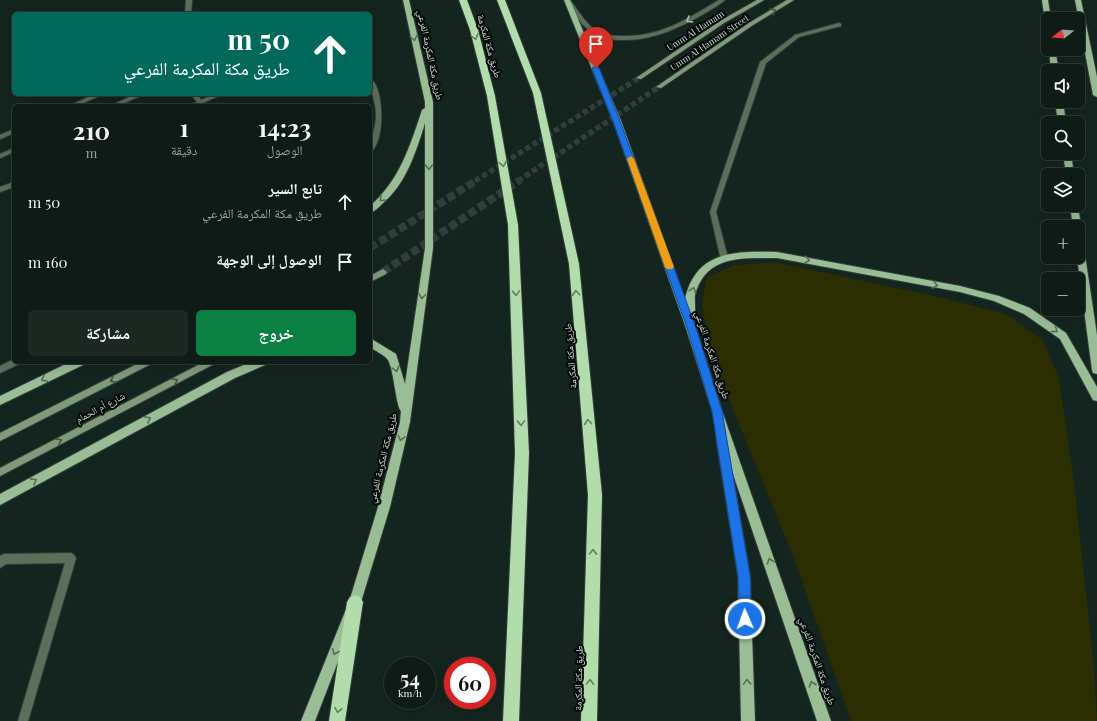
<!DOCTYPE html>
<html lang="ar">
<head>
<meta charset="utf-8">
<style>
	:root { --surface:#0f1b16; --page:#1d2823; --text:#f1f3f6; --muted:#9ba1a1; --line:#2f3935; --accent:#0b8043 }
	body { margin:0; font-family:"Playfair Display","Noto Naskh Arabic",serif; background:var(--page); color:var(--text); direction:rtl; height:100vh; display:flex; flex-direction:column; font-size:15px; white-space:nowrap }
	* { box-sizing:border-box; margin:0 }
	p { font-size:13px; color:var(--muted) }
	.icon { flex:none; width:22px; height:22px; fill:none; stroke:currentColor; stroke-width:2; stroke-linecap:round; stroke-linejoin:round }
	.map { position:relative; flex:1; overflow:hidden; direction:ltr }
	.side { position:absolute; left:12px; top:104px; width:360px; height:260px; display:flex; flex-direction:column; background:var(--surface); border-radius:6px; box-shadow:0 4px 16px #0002,0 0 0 1px var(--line); direction:rtl }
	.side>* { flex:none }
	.guide { position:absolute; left:12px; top:12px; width:360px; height:84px; border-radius:6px; box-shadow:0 4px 16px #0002,0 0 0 1px var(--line); direction:rtl; background:#00695c; color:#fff; overflow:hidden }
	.needle { width:26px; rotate:253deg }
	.tools { position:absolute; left:1041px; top:12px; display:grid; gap:8px }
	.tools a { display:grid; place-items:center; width:44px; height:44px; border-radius:6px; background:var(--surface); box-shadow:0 4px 16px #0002,0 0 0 1px var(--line); font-size:20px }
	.speed { position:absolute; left:384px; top:657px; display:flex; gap:8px; font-size:20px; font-weight:700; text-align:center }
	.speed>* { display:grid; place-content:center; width:52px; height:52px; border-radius:50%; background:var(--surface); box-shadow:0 4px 16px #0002,0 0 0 1px var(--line); line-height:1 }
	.speed small { font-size:10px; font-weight:400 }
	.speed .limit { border:6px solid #d22; background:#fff; color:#111 }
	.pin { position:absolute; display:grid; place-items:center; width:34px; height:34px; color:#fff; margin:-41px -17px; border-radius:50% 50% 50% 0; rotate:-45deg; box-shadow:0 0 4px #0007 }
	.pin .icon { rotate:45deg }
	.me { position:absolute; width:44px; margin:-22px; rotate:358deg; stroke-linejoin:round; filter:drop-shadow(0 0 3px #0008) }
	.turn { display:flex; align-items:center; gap:14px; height:84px; padding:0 16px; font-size:18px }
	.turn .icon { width:52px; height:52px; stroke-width:2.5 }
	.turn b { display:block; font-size:28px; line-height:34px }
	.eta { display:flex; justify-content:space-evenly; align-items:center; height:68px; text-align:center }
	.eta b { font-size:24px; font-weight:700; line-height:28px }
	.action { display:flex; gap:8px; margin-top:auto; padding:8px 16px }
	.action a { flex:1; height:46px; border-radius:6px; background:var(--accent); color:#fff; font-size:16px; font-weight:700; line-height:46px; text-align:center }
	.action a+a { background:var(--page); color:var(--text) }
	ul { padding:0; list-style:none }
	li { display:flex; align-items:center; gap:12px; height:60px; padding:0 16px }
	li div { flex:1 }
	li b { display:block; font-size:15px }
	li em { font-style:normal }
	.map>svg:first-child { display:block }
</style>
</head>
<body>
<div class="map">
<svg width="1097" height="721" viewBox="0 0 1097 721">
	<rect width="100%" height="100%" fill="#14241e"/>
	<path fill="#2a2e01" d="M776 262 943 298 1006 314 1043 340 1059 378 1074 482 1094 668 1097 721H851L795 561 710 353 702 303 707 277 735 265Z"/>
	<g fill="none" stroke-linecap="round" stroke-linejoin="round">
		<path stroke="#303f3a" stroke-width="5.5" stroke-dasharray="5.5 3" stroke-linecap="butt" d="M475 181 639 78
			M518 181 659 87"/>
		<path stroke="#303f3a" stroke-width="8" stroke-dasharray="8 3.5" stroke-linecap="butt" d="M370 248 477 180
			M383 272 520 180"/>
		<defs>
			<path id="service" d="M839 23 841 24V26L799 37 766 63 716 212 728 258 724 261 721 260 710 212 760 62 795 35Z"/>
			<path id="minor" d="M186 0H192L191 14H185Z
				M370 78C385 87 385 145 370 152 370 139 376 128 376 115 376 102 370 91 370 78Z
				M95 94H103L77 106H69Z
				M136 94H144L118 106H110Z
				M191 94H197L201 100 215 94H223L196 106H188L197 102Z
				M14 129V133L0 139V135Z
				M14 148V152L0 158V154Z
				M14 182V187L0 192V187Z
				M14 359V362H20L19 364 0 373V366Z
				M71 553 74 555 76 558 28 721H18L65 563 6 564 0 568V556L4 554Z"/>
			<path id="tertiary" d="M719 0H725C719 5 713 8 707 12 681 27 655 40 624 40 615 40 605 39 597 35 583 29 575 14 566 2L571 1C579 12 587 26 599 32 606 36 615 36 623 36 660 37 688 19 719 0Z"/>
			<path id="secondary" d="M757 0H764L724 23 641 79 636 78 720 21Z
				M787 0H794L753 25 661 88 656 87 749 23Z
				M383 269 387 272 386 274 370 282V276Z
				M141 362H152L151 364 0 441V433Z
				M204 362H215L214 364 0 476V468Z"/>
			<path id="primary" d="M403 0H409L433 102V248L410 422 390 507 361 602 315 721H301L349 602 378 507 400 422 401 411C396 407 394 370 388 360 385 355 375 351 370 347V338L396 354 405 384 425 248V123C416 152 406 184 382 204 379 207 375 211 370 213V206C400 180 410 146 422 110L425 108V102Z
				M564 0H570L621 121 685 299C696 250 736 251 777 252L960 286 999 296 1030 308 1066 333 1097 387V401L1093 400 1060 339 1024 314 994 301 960 292 777 258C743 258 706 254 695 295 694 302 697 314 693 319L722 411 831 721H817L732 471 750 576 755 721H741L738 576 716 437 719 433 686 328 613 121Z
				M1042 0H1048L1051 19H1048V23L1045 21Z
				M1075 0H1081L1097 77V97L1093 95Z
				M1049 49H1055L1059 71H1051Z
				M1055 101H1063L1066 123H1058Z
				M1063 153H1071L1074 175H1066Z
				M1070 205H1078L1081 227 1080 229 1078 230V227H1073Z
				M1078 232 1082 235 1097 335V374L1093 373 1092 370 1077 257H1078Z
				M70 362H84L83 365 0 405V396Z
				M251 362H266L265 365 235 378 0 505V494L227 372Z"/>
			<path id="motorway" d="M459 0H467L478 30 495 96 518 225 529 453 519 721H503L515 453 508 225 487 96 470 30Z
				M497 0H505L541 93 579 264 602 495 597 721H581L588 495 569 264 533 93Z
				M355 595 360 597 363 602 345 721H329L347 602 350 597Z"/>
		</defs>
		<use href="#service" stroke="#32413b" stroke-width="2"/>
		<use href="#minor" stroke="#32413b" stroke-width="2"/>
		<use href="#tertiary" stroke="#32413b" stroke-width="2"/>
		<use href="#secondary" stroke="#32413b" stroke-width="2"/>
		<use href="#primary" stroke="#32413b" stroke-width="2"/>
		<use href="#motorway" stroke="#32413b" stroke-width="2"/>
		<use href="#service" fill="#5d6e5b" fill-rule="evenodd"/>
		<use href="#minor" fill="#5d6e5b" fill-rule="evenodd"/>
		<use href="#tertiary" fill="#5d6e5b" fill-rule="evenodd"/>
		<use href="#secondary" fill="#7f9b7c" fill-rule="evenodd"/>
		<use href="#primary" fill="#99bd95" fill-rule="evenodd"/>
		<use href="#motorway" fill="#b1ddac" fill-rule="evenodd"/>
	</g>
	<defs><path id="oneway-chevron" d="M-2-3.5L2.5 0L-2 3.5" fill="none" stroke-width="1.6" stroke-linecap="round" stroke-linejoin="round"/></defs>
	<g stroke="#425342">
		<use href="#oneway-chevron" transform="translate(773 11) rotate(-31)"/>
		<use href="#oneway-chevron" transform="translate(113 380) rotate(153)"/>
		<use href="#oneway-chevron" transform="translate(175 381) rotate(-28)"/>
		<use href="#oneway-chevron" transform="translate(59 441) rotate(-28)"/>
	</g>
	<use stroke="#aebab1" href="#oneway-chevron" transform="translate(689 20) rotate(149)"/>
	<g stroke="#647e63">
		<use href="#oneway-chevron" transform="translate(475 37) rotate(75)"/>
		<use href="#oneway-chevron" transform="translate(503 164) rotate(80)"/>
		<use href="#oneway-chevron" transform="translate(516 293) rotate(88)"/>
		<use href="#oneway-chevron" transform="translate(576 293) rotate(-95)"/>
		<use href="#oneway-chevron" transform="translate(588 422) rotate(-95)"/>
		<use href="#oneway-chevron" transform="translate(521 423) rotate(88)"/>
		<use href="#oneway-chevron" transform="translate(593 552) rotate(-89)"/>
		<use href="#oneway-chevron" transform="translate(590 682) rotate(-89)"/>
		<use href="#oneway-chevron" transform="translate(338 710) rotate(99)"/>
	</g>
	<g stroke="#566d56">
		<use href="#oneway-chevron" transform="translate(414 38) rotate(77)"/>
		<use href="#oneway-chevron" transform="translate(429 167) rotate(90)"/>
		<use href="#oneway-chevron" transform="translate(382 199) rotate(135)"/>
		<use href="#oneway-chevron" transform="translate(807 260) rotate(10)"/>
		<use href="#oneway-chevron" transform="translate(935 285) rotate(11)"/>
		<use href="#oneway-chevron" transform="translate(693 290) rotate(-70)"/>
		<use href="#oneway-chevron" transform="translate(422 296) rotate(98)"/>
		<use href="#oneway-chevron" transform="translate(1055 330) rotate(36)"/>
		<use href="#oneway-chevron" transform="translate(396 369) rotate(74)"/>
		<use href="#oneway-chevron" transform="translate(44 379) rotate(154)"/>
		<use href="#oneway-chevron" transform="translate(148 419) rotate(-28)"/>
		<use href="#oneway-chevron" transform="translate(401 438) rotate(104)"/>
		<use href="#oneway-chevron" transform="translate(34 481) rotate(-29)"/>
		<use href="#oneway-chevron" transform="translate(770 561) rotate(-109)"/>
		<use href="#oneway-chevron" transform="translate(335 652) rotate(112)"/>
		<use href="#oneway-chevron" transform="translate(747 682) rotate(-92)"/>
		<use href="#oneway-chevron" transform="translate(812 684) rotate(-109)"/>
	</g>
	<path fill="#1a73e8" stroke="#114b97" d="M596 66 599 68 620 121 696 328 722 411 750 576 751 619 749 623 745 625 741 623 740 619 738 576 712 411 687 328 613 121 592 68Z"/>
	<path fill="#f59e0b" d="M631 156 634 159 674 267 672 269H667L665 267 627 159Z"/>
	<g text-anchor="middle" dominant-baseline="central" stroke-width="4" stroke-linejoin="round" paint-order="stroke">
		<g font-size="9" fill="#d0dad6" stroke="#050b09">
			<text transform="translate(695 30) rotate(-33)">Umm Al Hamam</text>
			<text transform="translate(709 42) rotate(-34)">Umm Al Hamam Street</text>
		</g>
		<g font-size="10" fill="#d0dad6" stroke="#050b09">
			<text transform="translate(490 46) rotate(74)">طريق مكة المكرمة</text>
			<text transform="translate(431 55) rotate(78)">طريق مكة المكرمة الفرعي</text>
			<text transform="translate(713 355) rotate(72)">طريق مكة المكرمة الفرعي</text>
			<text transform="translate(570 356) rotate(-95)">طريق مكة المكرمة</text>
			<text transform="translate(100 407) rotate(-28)">شارع أم الحمام</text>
			<text transform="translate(382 458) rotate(-76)">طريق مكة المكرمة الفرعي</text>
			<text transform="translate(818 661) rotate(71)">طريق مكة المكرمة الفرعي</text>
			<text transform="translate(578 678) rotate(-89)">طريق مكة المكرمة</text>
		</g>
	</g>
</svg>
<div class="tools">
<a><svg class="needle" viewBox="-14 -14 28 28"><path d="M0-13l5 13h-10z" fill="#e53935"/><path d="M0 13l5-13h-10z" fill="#9ba1a1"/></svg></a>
<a><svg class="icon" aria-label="sound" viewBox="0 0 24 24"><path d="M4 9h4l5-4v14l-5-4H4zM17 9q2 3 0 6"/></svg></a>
<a><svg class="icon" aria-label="search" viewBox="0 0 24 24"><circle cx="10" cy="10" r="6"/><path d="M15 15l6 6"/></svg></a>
<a><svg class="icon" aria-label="layers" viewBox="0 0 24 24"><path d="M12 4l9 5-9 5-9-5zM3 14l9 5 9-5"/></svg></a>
<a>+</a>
<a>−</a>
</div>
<div class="speed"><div>54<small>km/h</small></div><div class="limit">60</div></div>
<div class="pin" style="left:596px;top:68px;background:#d93025"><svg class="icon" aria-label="arrive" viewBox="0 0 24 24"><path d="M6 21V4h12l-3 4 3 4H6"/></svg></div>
<svg class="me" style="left:745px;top:619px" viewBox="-20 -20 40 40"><circle r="17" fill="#1a73e8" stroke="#fff" stroke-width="3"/><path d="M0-11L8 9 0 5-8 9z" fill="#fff"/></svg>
<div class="guide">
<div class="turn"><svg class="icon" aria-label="ahead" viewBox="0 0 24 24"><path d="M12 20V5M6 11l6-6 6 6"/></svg><div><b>50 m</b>طريق مكة المكرمة الفرعي</div></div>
</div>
<section class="side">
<div class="eta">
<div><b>14:23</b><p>الوصول</p></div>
<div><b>1</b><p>دقيقة</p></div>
<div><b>210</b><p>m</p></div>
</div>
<ul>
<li><svg class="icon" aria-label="ahead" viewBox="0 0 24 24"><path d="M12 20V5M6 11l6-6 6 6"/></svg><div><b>تابع السير</b><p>طريق مكة المكرمة الفرعي</p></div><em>50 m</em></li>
<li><svg class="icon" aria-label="arrive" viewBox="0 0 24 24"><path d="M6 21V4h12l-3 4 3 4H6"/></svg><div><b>الوصول إلى الوجهة</b></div><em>160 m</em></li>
</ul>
<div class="action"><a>خروج</a><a>مشاركة</a></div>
</section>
</div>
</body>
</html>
